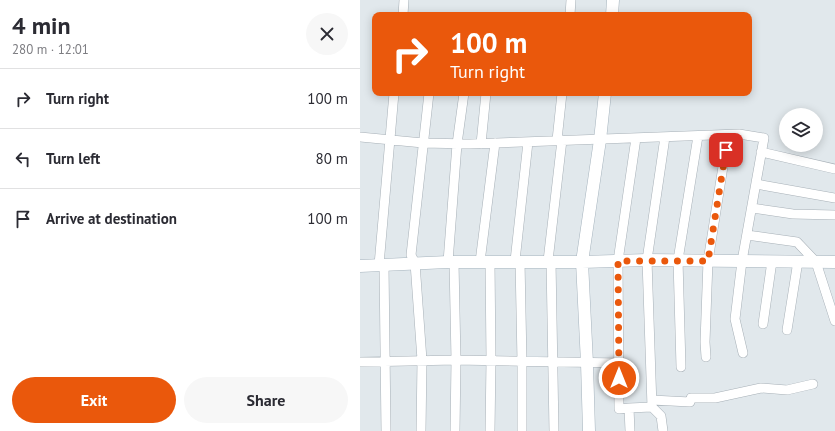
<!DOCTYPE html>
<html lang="en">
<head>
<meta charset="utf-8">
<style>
	:root { --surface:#fff; --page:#f7f7f7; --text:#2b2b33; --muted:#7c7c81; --line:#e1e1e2; --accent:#ea580c }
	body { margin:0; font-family:"PT Sans",sans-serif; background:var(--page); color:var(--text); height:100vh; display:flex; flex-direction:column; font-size:15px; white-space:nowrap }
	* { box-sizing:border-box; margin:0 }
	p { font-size:13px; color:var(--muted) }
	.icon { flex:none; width:22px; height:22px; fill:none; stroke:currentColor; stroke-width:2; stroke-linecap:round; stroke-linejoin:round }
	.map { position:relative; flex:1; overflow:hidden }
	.sheet { display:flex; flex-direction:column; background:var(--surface); width:360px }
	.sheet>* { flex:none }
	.banner { position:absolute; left:12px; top:12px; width:380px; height:84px; border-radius:8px; box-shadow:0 2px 10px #0003; background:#ea580c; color:#fff; overflow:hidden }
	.tools { position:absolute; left:419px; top:108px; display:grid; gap:8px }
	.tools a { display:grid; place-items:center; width:44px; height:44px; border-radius:50%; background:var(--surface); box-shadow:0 2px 10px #0003; font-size:20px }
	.pin { position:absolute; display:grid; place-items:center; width:34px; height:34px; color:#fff; margin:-17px; border-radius:8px; box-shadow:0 2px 6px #0006 }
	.me { position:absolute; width:44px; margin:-22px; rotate:0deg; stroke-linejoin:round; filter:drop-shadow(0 0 3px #0008) }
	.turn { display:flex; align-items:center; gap:14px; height:84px; padding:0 12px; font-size:18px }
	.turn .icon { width:52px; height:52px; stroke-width:2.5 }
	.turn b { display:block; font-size:28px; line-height:34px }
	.round { display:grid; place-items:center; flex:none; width:42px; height:42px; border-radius:21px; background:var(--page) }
	.overview { display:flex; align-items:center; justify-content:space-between; height:68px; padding:0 12px }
	h1 { font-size:24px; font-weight:700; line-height:30px }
	.button { display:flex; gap:8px; margin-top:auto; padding:8px 12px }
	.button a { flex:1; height:46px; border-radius:24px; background:var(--accent); color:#fff; font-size:16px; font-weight:700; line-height:46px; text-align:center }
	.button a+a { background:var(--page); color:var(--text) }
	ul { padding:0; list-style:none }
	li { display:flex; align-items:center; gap:12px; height:60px; padding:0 12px; border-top:1px solid var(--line) }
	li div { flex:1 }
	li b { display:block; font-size:15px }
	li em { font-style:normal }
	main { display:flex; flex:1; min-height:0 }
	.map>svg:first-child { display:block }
</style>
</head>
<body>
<main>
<section class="sheet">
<div class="overview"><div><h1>4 min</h1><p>280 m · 12:01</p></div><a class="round"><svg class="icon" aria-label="close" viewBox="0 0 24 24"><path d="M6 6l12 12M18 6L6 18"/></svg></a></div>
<ul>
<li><svg class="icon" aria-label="right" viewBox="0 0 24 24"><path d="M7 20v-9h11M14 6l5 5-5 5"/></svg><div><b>Turn right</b></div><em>100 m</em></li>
<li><svg class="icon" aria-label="left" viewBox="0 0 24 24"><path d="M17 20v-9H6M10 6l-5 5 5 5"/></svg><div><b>Turn left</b></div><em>80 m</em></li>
<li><svg class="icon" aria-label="arrive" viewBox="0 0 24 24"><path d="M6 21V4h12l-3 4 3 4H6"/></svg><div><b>Arrive at destination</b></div><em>100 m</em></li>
</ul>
<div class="button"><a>Exit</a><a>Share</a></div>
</section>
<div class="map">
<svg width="475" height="431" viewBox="0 0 475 431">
	<rect width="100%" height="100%" fill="#e1e8ec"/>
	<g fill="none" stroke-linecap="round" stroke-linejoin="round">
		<defs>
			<path id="street" d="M43 15 44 0
				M210 15 211 0
				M0 137 63 143 110 144 379 134 404 138 382 261 375 319 383 353
				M197 140 202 93
				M121 144 126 93
				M401 152 475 169
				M396 184 475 198
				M392 208 433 214 475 215
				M387 235 437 242 456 262 475 321
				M155 261 168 142
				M160 261 162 362V431
				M188 261 202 140
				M191 261 194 431
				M88 262 97 144 104 93
				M94 262 96 360 95 431
				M120 262 135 143
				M19 265 34 93
				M24 265 26 431
				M403 324 412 261
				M427 330 438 261
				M346 357 345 342 348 261 368 135
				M0 362 96 360 259 363
				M321 367 318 260 338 136
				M292 400 330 402 331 398H355L401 388 427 390 453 384
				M292 407 301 416 303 431
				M269 408 292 407 287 260 305 137
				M61 431 62 360 55 263 51 255 69 93
				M130 431 131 360 130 262
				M270 431 269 408 259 409 258 261 276 138"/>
			<path id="secondary" d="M252 15 253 0
				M0 266 88 262H222L287 260 475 262
				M229 431 227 363 222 262 240 140 245 93"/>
		</defs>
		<use href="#street" stroke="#a7b0b7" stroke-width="10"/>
		<use href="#secondary" stroke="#a5b3bd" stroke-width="13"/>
		<use href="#street" stroke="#fff" stroke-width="9"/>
		<use href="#secondary" stroke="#fff" stroke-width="12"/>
	</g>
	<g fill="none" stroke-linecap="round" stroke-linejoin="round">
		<path stroke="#ea580c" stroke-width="7" stroke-dasharray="0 12.6" d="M259 378 258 261H348L366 150"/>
	</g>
</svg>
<div class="tools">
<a><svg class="icon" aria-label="layers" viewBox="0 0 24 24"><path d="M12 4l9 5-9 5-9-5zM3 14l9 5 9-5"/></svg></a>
</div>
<div class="pin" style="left:366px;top:150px;background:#d93025"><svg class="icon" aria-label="arrive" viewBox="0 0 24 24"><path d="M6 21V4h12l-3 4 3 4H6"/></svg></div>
<svg class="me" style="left:259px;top:378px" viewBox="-20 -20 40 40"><circle r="17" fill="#ea580c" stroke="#fff" stroke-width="3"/><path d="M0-11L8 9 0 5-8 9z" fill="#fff"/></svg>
<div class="banner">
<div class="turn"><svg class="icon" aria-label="right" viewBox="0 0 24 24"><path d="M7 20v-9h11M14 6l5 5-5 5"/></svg><div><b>100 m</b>Turn right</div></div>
</div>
</div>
</main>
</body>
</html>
